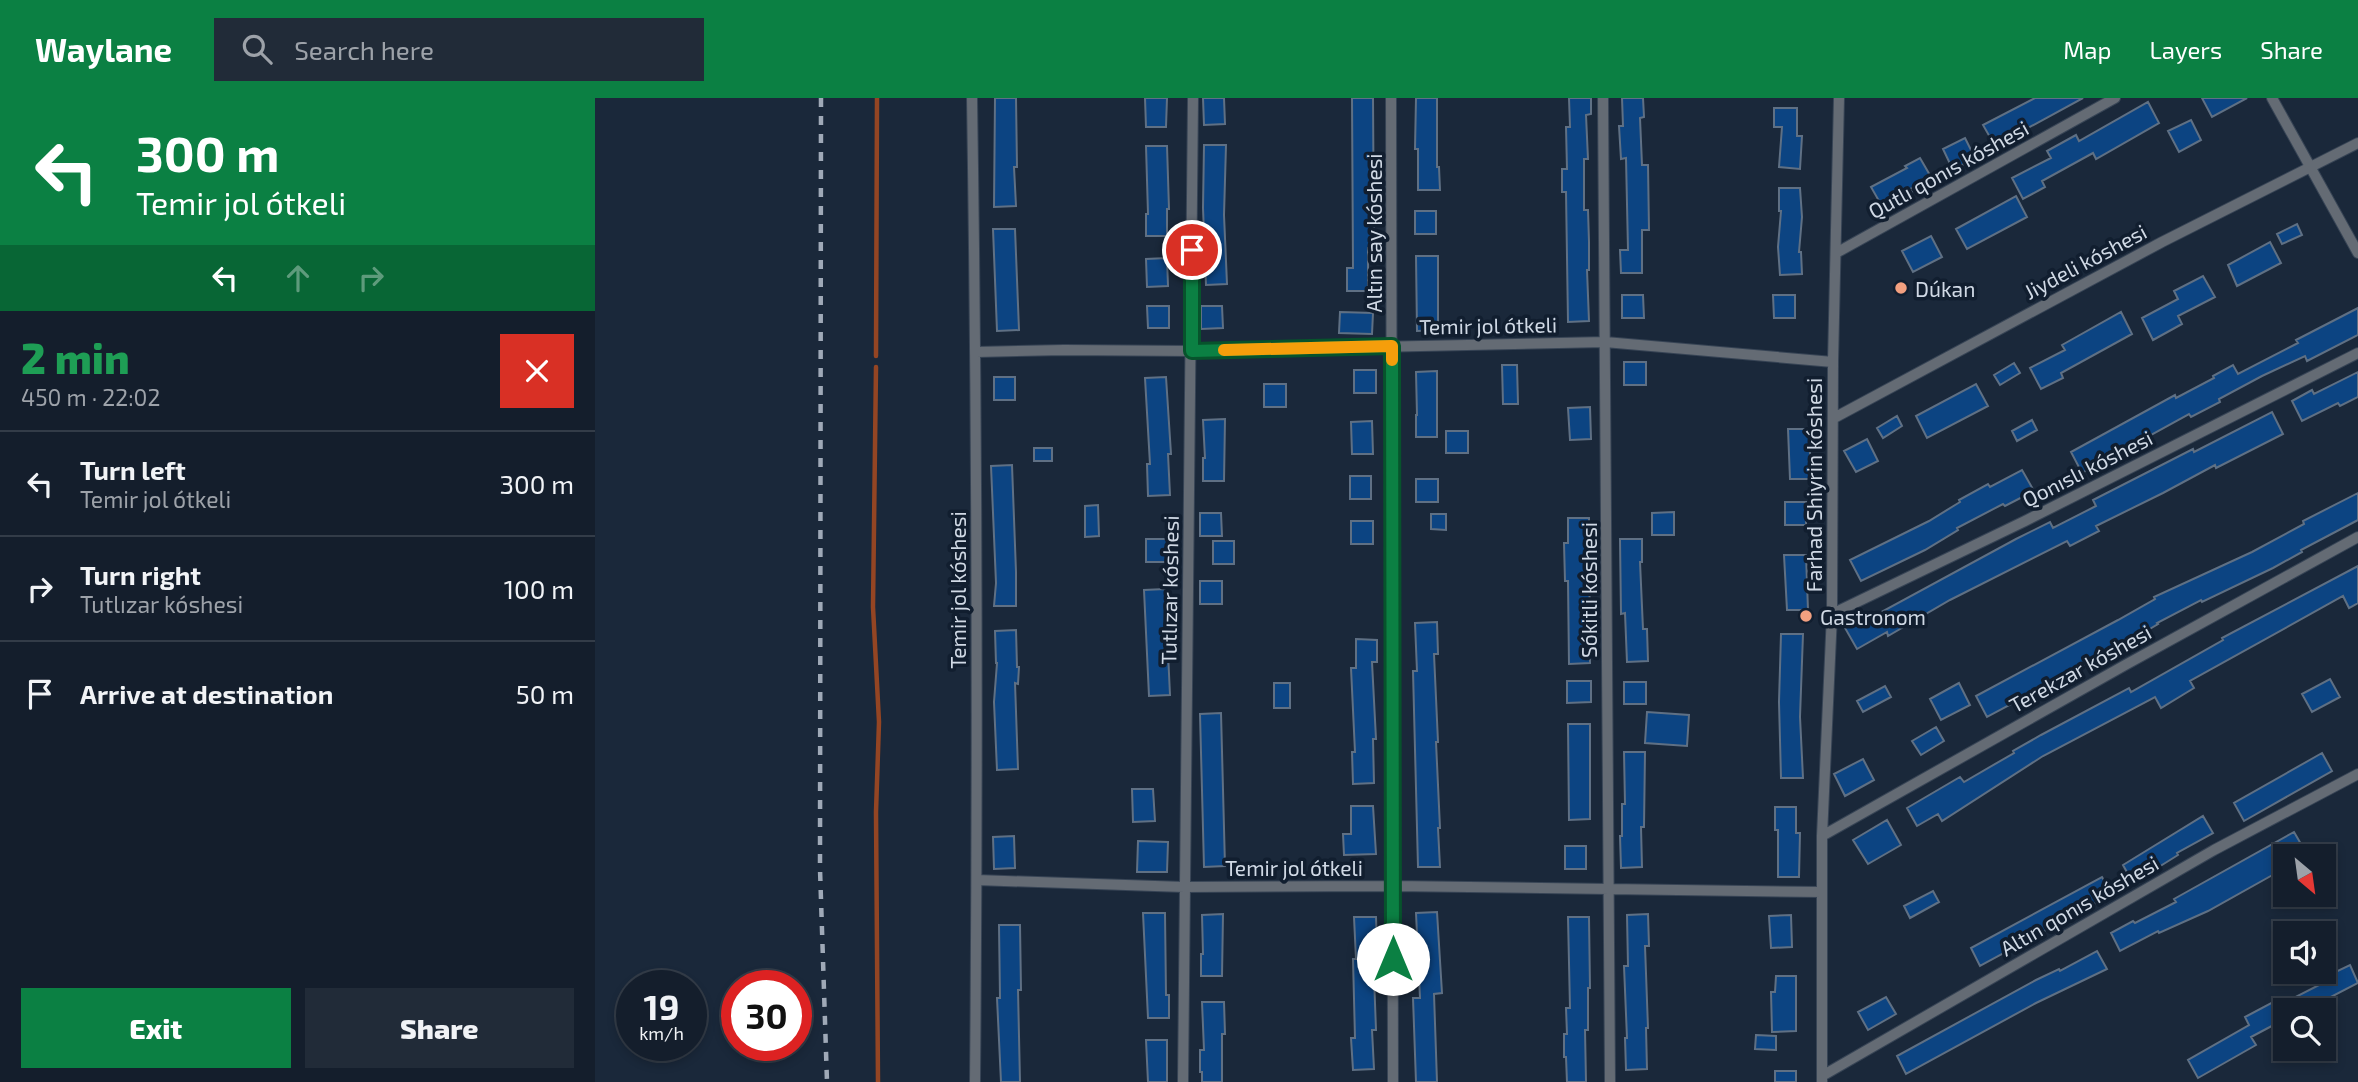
<!DOCTYPE html>
<html lang="en">
<head>
<meta charset="utf-8">
<style>
	:root { --surface:#141e2c; --page:#212b38; --text:#f1f3f6; --muted:#9da2a9; --line:#333c48; --accent:#0b8043 }
	body { margin:0; font-family:"Exo 2",sans-serif; background:var(--page); color:var(--text); height:100vh; display:flex; flex-direction:column; font-size:26px; white-space:nowrap }
	* { box-sizing:border-box; margin:0 }
	p { font-size:23px; color:var(--muted) }
	.icon { flex:none; width:38px; height:38px; fill:none; stroke:currentColor; stroke-width:2; stroke-linecap:round; stroke-linejoin:round }
	.map { position:relative; flex:1; overflow:hidden }
	.details { display:flex; flex-direction:column; background:var(--surface); width:595px }
	.details>* { flex:none }
	.top-card { background:#0b8043; color:#fff; overflow:hidden }
	.needle { width:46px; rotate:151deg }
	.controls { position:absolute; left:1678px; top:746px; display:grid; gap:14px }
	.controls a { display:grid; place-items:center; width:63px; height:63px; border-radius:0px; background:var(--surface); box-shadow:0 4px 10px #0003,0 0 0 2px var(--line); font-size:35px }
	.speed { position:absolute; left:21px; top:872px; display:flex; gap:14px; font-size:35px; font-weight:700; text-align:center }
	.speed>* { display:grid; place-content:center; width:91px; height:91px; border-radius:50%; background:var(--surface); box-shadow:0 4px 10px #0003,0 0 0 2px var(--line); line-height:1 }
	.speed small { font-size:18px; font-weight:400 }
	.speed .limit { border:10px solid #d22; background:#fff; color:#111 }
	.pin { position:absolute; display:grid; place-items:center; width:60px; height:60px; color:#fff; margin:-30px; border:4px solid #fff; border-radius:50%; box-shadow:0 2px 7px #0007 }
	.me { position:absolute; width:77px; margin:-38px; rotate:0deg; stroke-linejoin:round; filter:drop-shadow(0 0 5px #0008) }
	.turn { display:flex; align-items:center; gap:24px; height:147px; padding:0 21px; font-size:32px }
	.turn .icon { width:91px; height:91px; stroke-width:2.5 }
	.turn b { display:block; font-size:49px; line-height:60px }
	.lanes { display:flex; align-items:center; height:66px; padding:0 21px; background:#0003; justify-content:center; gap:35px; direction:ltr }
	.lanes .off { opacity:.35 }
	.round { display:grid; place-items:center; flex:none; width:74px; height:74px; border-radius:0px; background:var(--page) }
	.summary { display:flex; align-items:center; justify-content:space-between; height:119px; padding:0 21px }
	h1 { font-size:42px; font-weight:800; line-height:52px; color:#1e9e55 }
	.cta { display:flex; gap:14px; margin-top:auto; padding:14px 21px }
	.cta a { flex:1; height:80px; border-radius:0px; background:var(--accent); color:#fff; font-size:28px; font-weight:800; line-height:80px; text-align:center }
	.cta a+a { background:var(--page); color:var(--text) }
	ul { padding:0; list-style:none }
	li { display:flex; align-items:center; gap:21px; height:105px; padding:0 21px; border-top:2px solid var(--line) }
	li div { flex:1 }
	li b { display:block; font-size:26px }
	li em { font-style:normal }
	header { display:flex; align-items:center; gap:42px; box-sizing:border-box; height:98px; padding:0 35px; background:var(--accent); color:#fff }
	header strong { font-size:33px }
	nav { display:flex; gap:38px; margin-inline-start:auto; font-size:24px }
	.search { width:490px; height:63px; background:var(--page); display:flex; align-items:center; gap:18px; box-sizing:border-box; padding:0 24px; border-radius:0px; color:var(--muted); font-size:26px }
	main { display:flex; flex:1; min-height:0 }
	.map>svg:first-child { display:block }
</style>
</head>
<body>
<header>
<strong>Waylane</strong>
<div class="search"><svg class="icon" aria-label="search" viewBox="0 0 24 24"><circle cx="10" cy="10" r="6"/><path d="M15 15l6 6"/></svg>Search here</div>
<nav><a>Map</a><a>Layers</a><a>Share</a></nav>
</header>
<main>
<section class="details">
<div class="top-card">
<div class="turn"><svg class="icon" aria-label="left" viewBox="0 0 24 24"><path d="M17 20v-9H6M10 6l-5 5 5 5"/></svg><div><b>300 m</b>Temir jol ótkeli</div></div>
<div class="lanes"><svg class="icon" aria-label="left" viewBox="0 0 24 24"><path d="M17 20v-9H6M10 6l-5 5 5 5"/></svg><svg class="icon off" aria-label="ahead" viewBox="0 0 24 24"><path d="M12 20V5M6 11l6-6 6 6"/></svg><svg class="icon off" aria-label="right" viewBox="0 0 24 24"><path d="M7 20v-9h11M14 6l5 5-5 5"/></svg></div>
</div>
<div class="summary"><div><h1>2 min</h1><p>450 m · 22:02</p></div><a class="round" style="background:#d93025;color:#fff"><svg class="icon" aria-label="close" viewBox="0 0 24 24"><path d="M6 6l12 12M18 6L6 18"/></svg></a></div>
<ul>
<li><svg class="icon" aria-label="left" viewBox="0 0 24 24"><path d="M17 20v-9H6M10 6l-5 5 5 5"/></svg><div><b>Turn left</b><p>Temir jol ótkeli</p></div><em>300 m</em></li>
<li><svg class="icon" aria-label="right" viewBox="0 0 24 24"><path d="M7 20v-9h11M14 6l5 5-5 5"/></svg><div><b>Turn right</b><p>Tutlızar kóshesi</p></div><em>100 m</em></li>
<li><svg class="icon" aria-label="arrive" viewBox="0 0 24 24"><path d="M6 21V4h12l-3 4 3 4H6"/></svg><div><b>Arrive at destination</b></div><em>50 m</em></li>
</ul>
<div class="cta"><a>Exit</a><a>Share</a></div>
</section>
<div class="map">
<svg width="1763" height="984" viewBox="0 0 1763 984">
	<rect width="100%" height="100%" fill="#1a283a"/>
	<g fill="none" stroke-linecap="round" stroke-linejoin="round">
		<path stroke="#944523" stroke-width="4.5" d="M281 258 282 0
			M281 269 278 509 284 624 281 714 283 984"/>
	</g>
	<path fill="#0c4482" stroke="#5f7084" stroke-width="2" d="M400 0H421L422 69H419L421 108 399 109Z
		M550 0H572L571 29H551Z
		M608 0H629L630 26 609 27Z
		M757 0H778L779 150H773V193H752V170H758Z
		M821 0H842V69H844L845 92H823V51H820Z
		M974 0H996V16L991 17 993 61H989V112H993L994 144V172H992L994 223 973 224 971 94H967V71H972L971 29H975Z
		M1027 0H1048L1049 19 1045 20 1047 67H1053L1054 132H1047V175H1026L1025 152H1033L1031 60 1026 61 1024 28H1028Z
		M1440 0H1488L1400 48 1388 27Z
		M1607 0H1652L1617 19Z
		M1553 4 1564 25 1501 61 1498 55 1447 83 1450 89 1428 101 1417 80 1456 60 1452 53 1481 37 1484 43Z
		M1179 10H1202V38H1207L1205 71 1184 69 1187 29H1179Z
		M1596 22 1606 42 1584 54 1573 33Z
		M1370 40 1380 60 1358 72 1348 51Z
		M609 47H631L629 117 632 186 611 187 608 110Z
		M551 48H572L574 111H572V138H551V116H553Z
		M1325 60 1336 79 1315 91 1317 94 1288 110 1276 89 1312 70 1310 68Z
		M1184 90H1205L1207 119 1204 154H1206L1207 176 1185 177 1183 149 1186 113H1184Z
		M1421 98 1432 119 1372 151 1361 131Z
		M820 113H841V136H820Z
		M1702 126 1707 137 1687 146 1682 136Z
		M398 131H420L424 232 402 233Z
		M1336 138 1347 159 1318 174 1307 153Z
		M1675 144 1686 165 1642 188 1633 167Z
		M821 158H843V232L822 233Z
		M572 160 573 188 552 189 551 161Z
		M1608 178 1620 199 1583 218 1587 226 1558 242 1547 220 1583 201 1579 193Z
		M1027 197H1048L1049 220H1027Z
		M1178 197H1200V220H1179Z
		M552 208H574V230H553Z
		M606 208H627L628 230 606 231Z
		M1763 210V237L1712 263 1710 258 1667 278 1624 301 1625 304 1596 319 1594 316 1487 375 1476 354 1580 297 1581 300 1619 280 1618 278 1638 267 1643 276 1703 245 1701 242Z
		M745 214 778 215 777 236 744 235Z
		M1526 214 1537 236 1466 275 1468 280 1446 291 1435 270 1470 252 1467 247Z
		M1029 264H1051V287H1029Z
		M1419 265 1425 275 1405 287 1399 277Z
		M907 267H922L923 306H908Z
		M759 272H781V295H759Z
		M842 273V339H821V317H822L821 274Z
		M1763 274V299L1745 308 1743 305 1707 323 1697 303 1717 292 1719 296Z
		M399 279H420V302H399Z
		M571 279 576 356H573L575 397 553 398 552 366H555L550 280Z
		M669 286H691V309H669Z
		M1381 286 1393 308 1332 340 1321 318Z
		M995 309 996 341 975 342 973 310Z
		M1677 314 1688 336 1621 370 1620 367 1568 395 1501 428 1504 433 1475 448 1472 443 1355 502 1293 538 1292 534 1262 551 1250 530 1268 520 1270 523 1421 441 1455 424 1458 430 1501 408 1498 402 1598 351 1599 354Z
		M1302 318 1307 328 1288 340 1282 330Z
		M630 321 629 383H608V360H610L608 322Z
		M1437 322 1442 332 1422 343 1417 333Z
		M777 323 778 356H757L756 324Z
		M1193 331H1214L1216 381H1195Z
		M851 333H873V355H851Z
		M1272 341 1283 363 1261 374 1249 353Z
		M439 350H457V363H439Z
		M417 367 421 474V508H399L401 485 396 368Z
		M1427 372 1439 393 1410 408 1408 406 1362 430 1363 432 1330 452 1266 483 1255 462 1334 423 1365 404 1364 402 1393 386 1395 389Z
		M755 378H776V401H755Z
		M821 381H843V404H821Z
		M1763 395V422L1706 452 1707 454 1678 470 1607 504 1606 502 1562 525 1563 526 1531 545 1392 619 1381 598 1523 522 1560 501 1559 499 1657 454 1709 426 1708 423Z
		M1190 404H1211V427H1190Z
		M503 407 504 438 490 439V408Z
		M1079 414V437H1057V415Z
		M605 415H626L627 438H605Z
		M836 416H851V432L836 431Z
		M973 420H994L995 565 974 566 973 483H970L969 445H973Z
		M756 423H778V446H756Z
		M551 441H572L573 464H551Z
		M1025 441H1047V464H1045L1048 531H1052L1053 563 1032 564 1030 515 1026 516Z
		M618 443H639V466H618Z
		M1189 457H1211L1213 512H1192Z
		M1763 468V505L1754 510 1748 498 1595 583 1599 590 1566 610 1560 599 1448 658 1347 723 1343 716 1322 728 1312 710 1365 679 1369 684 1419 655 1418 653 1446 637 1534 590 1536 594 1628 542 1627 540Z
		M605 483H627V506H605Z
		M570 491 575 597 554 598 549 492Z
		M842 524 843 556H839L843 644H841L845 730H843L845 769H823L818 573H822L820 525Z
		M421 532 422 569H424L423 586 420 585 423 671 402 672 399 604 402 565H401L400 533Z
		M1186 536H1208L1205 619 1208 680H1186L1184 604Z
		M761 541 782 542V564H777L781 641H778L779 685 758 686 757 654H760L756 570H761Z
		M1735 581 1745 599 1717 614 1707 596Z
		M972 583H996V604L972 605Z
		M1029 584H1051V606H1029Z
		M679 585H695V610H679Z
		M1364 585 1375 607 1346 622 1335 601Z
		M1290 588 1296 599 1268 614 1262 603Z
		M1052 614 1094 617 1092 648 1050 645Z
		M626 615 630 768 609 769 605 616Z
		M973 626H995V721L974 722Z
		M1341 629 1349 643 1326 657 1317 643Z
		M1029 654H1050L1049 729H1046L1047 769 1026 770 1025 738H1027V706H1030Z
		M1727 655 1737 673 1649 723 1639 705Z
		M1268 661 1279 682 1250 698 1239 676Z
		M537 691H558L560 723 538 724Z
		M756 708H778L781 756 749 757 748 736H756Z
		M1180 709H1201V735H1205L1204 779H1183V732H1180Z
		M1608 718 1618 735 1582 755 1583 757 1538 785 1528 767Z
		M1292 722 1306 747 1273 766 1258 742Z
		M1699 734 1713 758H1690V770L1613 813 1564 835 1563 833 1525 853 1516 835 1538 823 1540 825 1581 804 1579 801Z
		M419 738 420 770 399 771 398 739Z
		M543 743 573 744 572 774H542Z
		M970 748H991V771H970Z
		M1507 779 1517 796 1385 868 1376 850Z
		M1338 793 1344 804 1315 820 1309 808Z
		M842 814 847 895 839 896 842 984H821L818 900H825L821 815Z
		M548 815H570L571 897H574V920H553Z
		M628 816 627 878H606V856H608L607 817Z
		M1053 816 1054 848H1050L1053 930H1051L1052 971 1031 972 1030 940H1032L1029 868H1033L1032 817Z
		M1196 817 1197 849 1176 850 1174 818Z
		M759 819H781L782 851H778L781 932H777L779 971 758 972 756 940H760L758 861H761Z
		M973 819H994L995 890H993V932H990L991 984H972L971 959H969V936H972L971 910H975Z
		M404 827H425L426 892H423L425 984H406L402 900H405Z
		M1502 853 1512 871 1441 905 1311 976 1302 958 1441 882 1464 871 1465 873Z
		M1755 867 1763 885 1728 903 1730 907 1720 912H1685L1690 921 1656 939 1661 947 1603 980 1593 962 1654 927 1650 919 1680 903 1683 908 1734 882 1732 878Z
		M1181 878H1201V933L1177 934 1176 894H1180Z
		M1291 899 1301 916 1273 932 1263 914Z
		M607 904H629L630 936H627V984H607V974H605V952H609Z
		M1161 937 1181 938V952L1160 951Z
		M551 942H572V984H553Z
		M1180 973H1201V984H1180Z"/>
	<g fill="none" stroke-linecap="round" stroke-linejoin="round">
		<defs>
			<path id="minor" d="M377 0C382 328 383 656 380 984
				M796 0 798 984
				M1008 0 1015 984
				M1677 0 1763 155
				M1241 155 1520 0
				M381 254 469 252 597 253 1010 244 1238 264
				M1239 320 1567 144 1763 45
				M1237 516 1430 423 1763 255
				M1227 738 1532 566 1763 439
				M382 782 589 789 798 788 1227 794
				M1227 978 1619 752 1763 676
				M588 984 598 0
				M1227 984V738L1237 516 1238 264 1244 0"/>
		</defs>
		<use href="#minor" stroke="#374455" stroke-width="12"/>
		<use href="#minor" stroke="#646b74" stroke-width="10"/>
		<path stroke="#9fa9b7" stroke-width="4.5" stroke-dasharray="9 9" stroke-linecap="butt" d="M226 0 225 771 232 984"/>
	</g>
	<g fill="none" stroke-linecap="round" stroke-linejoin="round">
		<defs>
			<path id="route" d="M597 152V253L797 248 798 861"/>
		</defs>
		<use href="#route" stroke="#07532c" stroke-width="18"/>
		<use href="#route" stroke="#0b8043" stroke-width="12"/>
		<path stroke="#f59e0b" stroke-width="12" d="M629 252 797 248V262"/>
	</g>
	<g fill="#f2a080" stroke="#111e2f" stroke-width="2.5">
		<circle cx="1306" cy="190" r="7"/>
		<circle cx="1211" cy="518" r="7"/>
	</g>
	<g text-anchor="middle" dominant-baseline="central" stroke-width="7" stroke-linejoin="round" paint-order="stroke">
		<g font-size="21" fill="#d0d9e5" stroke="#111e2f">
			<text transform="translate(1353 71) rotate(-29)">Qutlı qonıs kóshesi</text>
			<text transform="translate(778 135) rotate(-90)">Altın say kóshesi</text>
			<text transform="translate(1490 163) rotate(-28)">Jiydeli kóshesi</text>
			<text transform="translate(893 227) rotate(-1)">Temir jol ótkeli</text>
			<text transform="translate(1492 370) rotate(-27)">Qonıslı kóshesi</text>
			<text transform="translate(1218 387) rotate(-90)">Farhad Shiyrin kóshesi</text>
			<text transform="translate(362 492) rotate(-90)">Temir jol kóshesi</text>
			<text transform="translate(574 492) rotate(-89)">Tutlızar kóshesi</text>
			<text transform="translate(993 492) rotate(-90)">Sókitli kóshesi</text>
			<text transform="translate(1485 570) rotate(-29)">Terekzar kóshesi</text>
			<text x="699" y="769">Temir jol ótkeli</text>
			<text transform="translate(1484 807) rotate(-30)">Altın qonıs kóshesi</text>
		</g>
		<g font-size="21" fill="#d0d9e5" stroke="#111e2f" text-anchor="start">
			<text x="1320" y="190">Dúkan</text>
			<text x="1225" y="518">Gastronom</text>
		</g>
	</g>
</svg>
<div class="controls">
<a><svg class="needle" viewBox="-14 -14 28 28"><path d="M0-13l5 13h-10z" fill="#e53935"/><path d="M0 13l5-13h-10z" fill="#9da2a9"/></svg></a>
<a><svg class="icon" aria-label="sound" viewBox="0 0 24 24"><path d="M4 9h4l5-4v14l-5-4H4zM17 9q2 3 0 6"/></svg></a>
<a><svg class="icon" aria-label="search" viewBox="0 0 24 24"><circle cx="10" cy="10" r="6"/><path d="M15 15l6 6"/></svg></a>
</div>
<div class="speed"><div>19<small>km/h</small></div><div class="limit">30</div></div>
<div class="pin" style="left:597px;top:152px;background:#d93025"><svg class="icon" aria-label="arrive" viewBox="0 0 24 24"><path d="M6 21V4h12l-3 4 3 4H6"/></svg></div>
<svg class="me" style="left:798px;top:861px" viewBox="-20 -20 40 40"><circle r="19" fill="#fff"/><path d="M0-13L10 11 0 6-10 11z" fill="#0b8043"/></svg>
</div>
</main>
</body>
</html>
